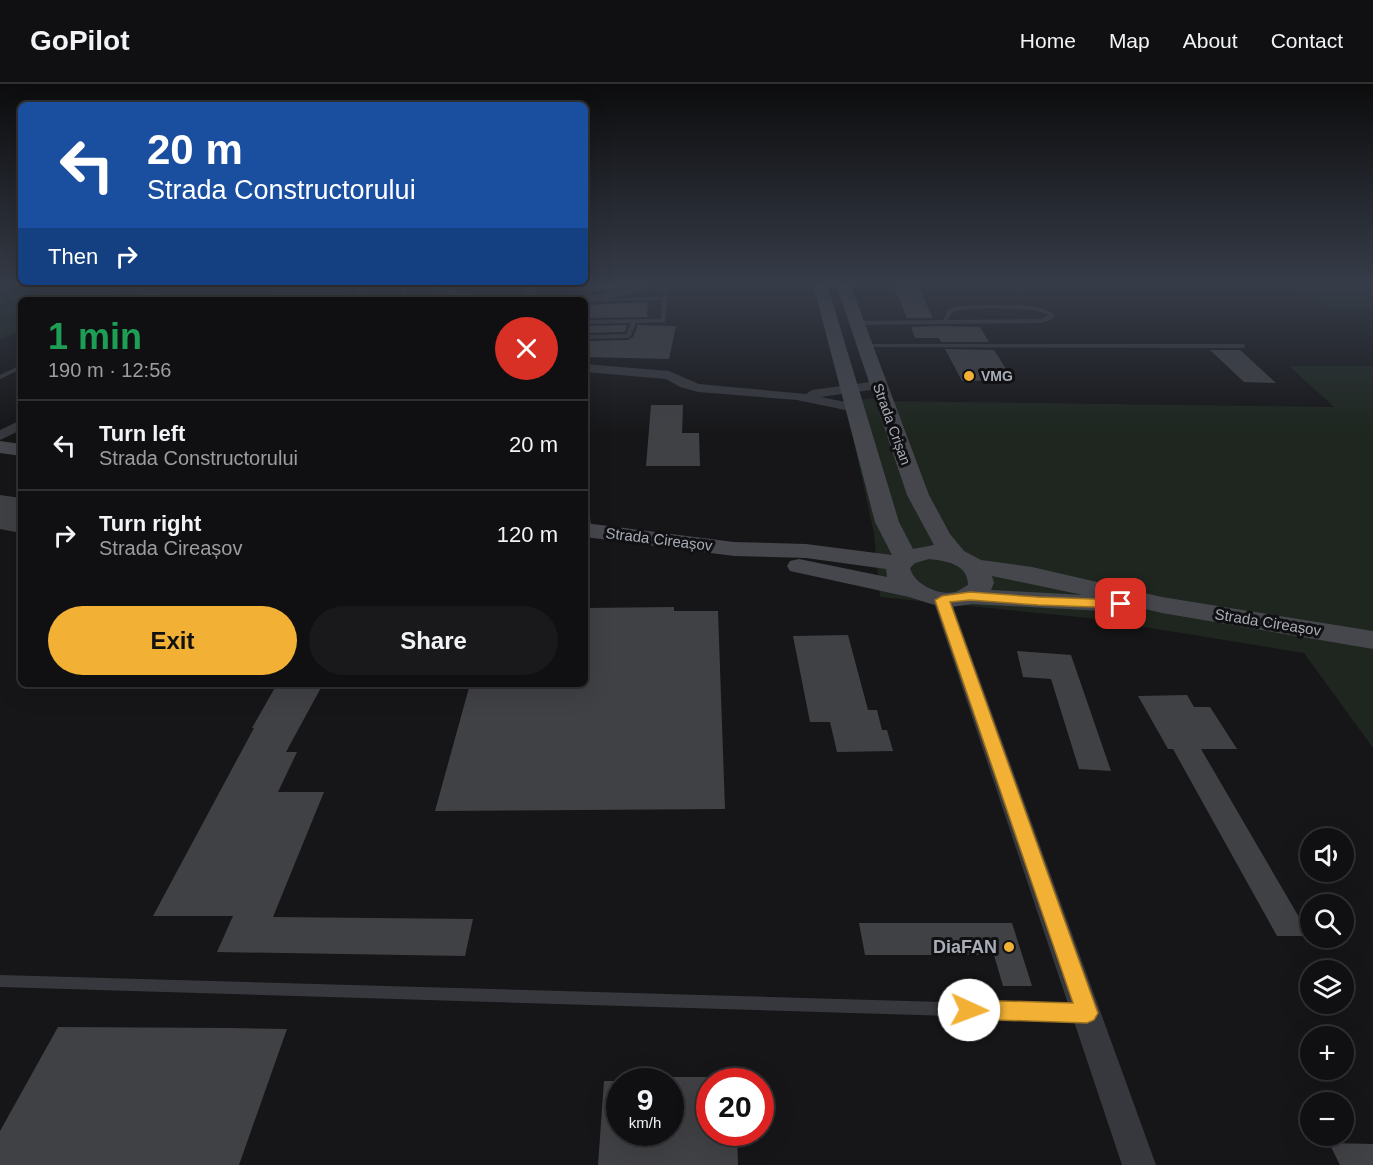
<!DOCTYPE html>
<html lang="en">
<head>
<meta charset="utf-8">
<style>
	:root { --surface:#101012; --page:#19191b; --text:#f1f3f6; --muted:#9c9d9f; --line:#303032; --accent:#f2b134 }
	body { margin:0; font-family:Helvetica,sans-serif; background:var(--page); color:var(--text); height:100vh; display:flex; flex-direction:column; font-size:22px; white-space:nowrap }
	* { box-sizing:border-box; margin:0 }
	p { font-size:20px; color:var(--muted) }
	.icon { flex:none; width:33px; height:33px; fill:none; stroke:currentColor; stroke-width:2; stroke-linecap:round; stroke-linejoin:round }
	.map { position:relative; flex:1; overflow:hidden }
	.panel { position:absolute; left:18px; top:213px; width:570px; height:390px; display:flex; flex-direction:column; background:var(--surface); border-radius:9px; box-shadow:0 6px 24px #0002,0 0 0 2px var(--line) }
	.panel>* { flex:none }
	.guide { position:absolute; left:18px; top:18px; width:570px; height:183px; border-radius:9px; box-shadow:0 6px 24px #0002,0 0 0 2px var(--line); background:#1a4fa0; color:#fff; overflow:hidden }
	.buttons { position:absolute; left:1300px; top:744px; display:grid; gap:12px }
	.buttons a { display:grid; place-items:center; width:54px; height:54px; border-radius:50%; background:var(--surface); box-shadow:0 6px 24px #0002,0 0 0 2px var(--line); font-size:30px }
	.speed { position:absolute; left:606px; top:984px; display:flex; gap:12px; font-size:30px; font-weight:700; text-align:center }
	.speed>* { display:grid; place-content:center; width:78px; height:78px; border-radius:50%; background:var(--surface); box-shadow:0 6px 24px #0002,0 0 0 2px var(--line); line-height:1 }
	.speed small { font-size:15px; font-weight:400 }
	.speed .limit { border:9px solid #d22; background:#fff; color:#111 }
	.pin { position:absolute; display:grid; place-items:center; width:51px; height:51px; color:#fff; margin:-26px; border-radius:12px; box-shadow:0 3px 9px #0006 }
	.me { position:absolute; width:66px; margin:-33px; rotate:92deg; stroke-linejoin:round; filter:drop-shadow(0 0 4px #0008) }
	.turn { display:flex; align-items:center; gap:21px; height:126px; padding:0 30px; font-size:27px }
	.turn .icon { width:78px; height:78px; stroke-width:2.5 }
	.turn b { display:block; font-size:42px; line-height:51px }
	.then { display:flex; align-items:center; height:57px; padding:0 30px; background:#0003; gap:12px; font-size:22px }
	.round { display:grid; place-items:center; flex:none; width:63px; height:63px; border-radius:32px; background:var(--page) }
	.summary { display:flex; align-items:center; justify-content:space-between; height:102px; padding:0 30px }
	h1 { font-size:36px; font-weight:800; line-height:45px; color:#1e9e55 }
	.button { display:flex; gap:12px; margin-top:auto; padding:12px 30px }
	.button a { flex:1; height:69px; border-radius:36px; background:var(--accent); color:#111; font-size:24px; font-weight:800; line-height:69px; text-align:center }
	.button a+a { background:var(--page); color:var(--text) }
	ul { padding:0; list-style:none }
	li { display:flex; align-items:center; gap:18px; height:90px; padding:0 30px; border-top:2px solid var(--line) }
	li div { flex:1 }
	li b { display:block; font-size:22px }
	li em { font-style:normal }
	header { display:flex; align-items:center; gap:36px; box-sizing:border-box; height:84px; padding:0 30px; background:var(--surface); border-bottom:2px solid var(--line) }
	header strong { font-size:28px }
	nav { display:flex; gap:33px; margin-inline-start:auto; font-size:21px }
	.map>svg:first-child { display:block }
</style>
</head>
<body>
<header>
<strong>GoPilot</strong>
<nav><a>Home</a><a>Map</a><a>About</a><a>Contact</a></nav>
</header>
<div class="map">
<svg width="1373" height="1081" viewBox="0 0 1373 1081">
	<rect width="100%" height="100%" fill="#161618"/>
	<path fill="#1e261f" d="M0 200H135L96 216H21V247L0 256Z
		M287 200H355L338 216H262Z
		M1291 200H1373V224H1326Z
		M1289 282H1373V664L1304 569 1089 534 880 513 874 449 845 317 877 314 878 317 1334 323Z"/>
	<path fill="#404145" d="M585 200H632L585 210Z
		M894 202H918L933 234H907Z
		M648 218 647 233 585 234V221Z
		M627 241 625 248 585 249V242Z
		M638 241 676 242 669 275 585 273V257L628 256 633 253Z
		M937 242 980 243 989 258H941L939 254H915L911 243Z
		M945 265 994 266 1013 296 962 297Z
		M1210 266H1240L1276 299 1244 298Z
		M651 321H683L682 349H699L700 382H646Z
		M0 411 21 414V449L0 445Z
		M674 523V527H718L725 725 435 727 470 600H585V524Z
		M848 551 868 626H877L882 646H887L893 667 837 668 830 638H810L793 552Z
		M1017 567 1071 571 1111 687 1079 685 1051 595 1023 593Z
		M277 600H323L286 668H297L278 708H324L273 833 473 835 465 872 217 868 233 832H153L254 644H252Z
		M1187 611 1194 623H1210L1237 665H1201L1310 852H1277L1173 665H1168L1138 612Z
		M859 839H1012L1032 902H1003L994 871H865Z
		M58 943 231 944 287 945 239 1081H0V1047Z
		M670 993H710V1048H737L738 1081H598L604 997H620V1048H670Z
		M1329 1059 1373 1060V1081H1340Z"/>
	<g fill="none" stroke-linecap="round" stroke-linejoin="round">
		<path fill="#37383d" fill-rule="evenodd" d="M364 200H369L353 216H348Z
			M407 200H411L402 215H484L486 216H397Z
			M664 200H668L665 238 636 239 631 252 628 254 585 255V251L626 250 631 239 585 240V236L661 235 662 216 592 217 590 216V215L663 213Z
			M136 207 180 213 182 214 181 216H177L134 209V208Z
			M992 221C1012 221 1038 219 1055 231L1052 235 1041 239 858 241 855 239 858 237 943 236 948 226 957 222ZM992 224 1034 226 1049 231 1041 235 948 236 952 228 958 226Z
			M865 260H1243L1246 262 1243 264 863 263V261Z
			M21 281V285L0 295V291Z
			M585 424 589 426 592 447 588 449 585 448Z
			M0 891 1083 922 1088 924 1090 929 1088 934 1083 936 0 903Z"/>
		<path fill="#37383d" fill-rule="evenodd" d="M422 200H436L490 216 452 213Z
			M528 200H538L532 216H522Z
			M642 200H657L636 209 585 219V216H578L579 214Z
			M585 280 669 287 699 300 806 310 812 306 877 297 884 301 877 305 821 313 860 321 862 324 855 328 797 316 698 308 680 303 666 295 585 288Z
			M21 336V346L0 356V346Z
			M942 510 949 512 951 516 1156 1081H1122L933 516 935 512Z"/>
		<path fill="#45474d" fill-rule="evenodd" d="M813 200H827L899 438 913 465 934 461 907 411 836 200H850L929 411 950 450 964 467 981 476 1032 483 1162 513 1373 547V565L1162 529 1115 518 1112 525 1103 527 972 520 944 524 909 513 790 487 787 482 790 477 799 475 887 493 886 485 806 474 734 472 585 453V439L734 458 806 460 892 471 875 438ZM929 475C946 477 968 480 968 501 964 503 959 507 955 508 938 512 914 500 910 484L915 479ZM992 492 1083 511 991 506 994 499Z
			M0 357 21 360V372L0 369Z"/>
	</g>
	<linearGradient id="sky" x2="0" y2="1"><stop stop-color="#0c0c0d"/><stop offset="0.57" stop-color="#363c48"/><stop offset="1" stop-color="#363c48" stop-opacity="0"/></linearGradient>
	<rect width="1373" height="351" fill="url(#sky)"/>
	<path fill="#f2b134" stroke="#9d7322" stroke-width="1.5" d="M970 508 1038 513 1121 516 1128 520 1121 524 1038 521 970 516 950 518 1098 929 1094 936 1087 939 969 935 961 933 958 926 961 919 969 916 1073 919 935 516 942 512Z"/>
	<g fill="#f2b134" stroke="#111113" stroke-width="2">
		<circle cx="969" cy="292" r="6"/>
		<circle cx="1009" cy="863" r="6"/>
	</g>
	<g text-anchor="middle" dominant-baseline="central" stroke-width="6" stroke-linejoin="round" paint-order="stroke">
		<g font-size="14" font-weight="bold" fill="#a8adb8" stroke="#111113" text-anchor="start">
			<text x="981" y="292">VMG</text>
		</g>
		<g font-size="14" fill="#a8adb8" stroke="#111113">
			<text transform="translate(892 340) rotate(70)">Strada Crișan</text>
		</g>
		<g font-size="15" fill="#a8adb8" stroke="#111113">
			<text transform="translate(659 455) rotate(7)">Strada Cireașov</text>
			<text transform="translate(1268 538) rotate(9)">Strada Cireașov</text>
		</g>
		<g font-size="18" font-weight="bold" fill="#a8adb8" stroke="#111113" text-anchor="end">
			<text x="997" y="863">DiaFAN</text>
		</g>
	</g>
</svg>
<div class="buttons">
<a><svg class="icon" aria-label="sound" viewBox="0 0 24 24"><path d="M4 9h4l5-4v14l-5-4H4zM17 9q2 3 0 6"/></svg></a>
<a><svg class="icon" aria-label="search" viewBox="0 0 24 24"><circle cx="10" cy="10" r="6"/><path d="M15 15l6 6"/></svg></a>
<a><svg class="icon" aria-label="layers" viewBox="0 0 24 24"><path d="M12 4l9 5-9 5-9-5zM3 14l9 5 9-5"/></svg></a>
<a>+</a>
<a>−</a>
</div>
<div class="speed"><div>9<small>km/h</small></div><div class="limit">20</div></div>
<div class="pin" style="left:1121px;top:520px;background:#d93025"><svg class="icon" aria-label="arrive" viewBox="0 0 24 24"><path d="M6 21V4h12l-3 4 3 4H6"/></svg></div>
<svg class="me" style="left:969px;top:926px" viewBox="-20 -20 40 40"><circle r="19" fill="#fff"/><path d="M0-13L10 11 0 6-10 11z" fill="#f2b134"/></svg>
<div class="guide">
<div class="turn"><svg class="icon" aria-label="left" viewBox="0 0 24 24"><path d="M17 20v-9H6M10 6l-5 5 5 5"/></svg><div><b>20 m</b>Strada Constructorului</div></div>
<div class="then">Then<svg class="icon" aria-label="right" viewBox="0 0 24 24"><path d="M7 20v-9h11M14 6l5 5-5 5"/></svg></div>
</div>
<section class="panel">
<div class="summary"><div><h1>1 min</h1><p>190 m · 12:56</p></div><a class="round" style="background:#d93025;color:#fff"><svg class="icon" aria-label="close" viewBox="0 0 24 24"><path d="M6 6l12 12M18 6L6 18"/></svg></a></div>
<ul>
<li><svg class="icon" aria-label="left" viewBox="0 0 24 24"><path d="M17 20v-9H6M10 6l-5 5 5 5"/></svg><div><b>Turn left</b><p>Strada Constructorului</p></div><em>20 m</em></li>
<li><svg class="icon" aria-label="right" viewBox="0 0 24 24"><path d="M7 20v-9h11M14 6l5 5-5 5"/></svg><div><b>Turn right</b><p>Strada Cireașov</p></div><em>120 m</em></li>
</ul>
<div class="button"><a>Exit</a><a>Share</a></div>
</section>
</div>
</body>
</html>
